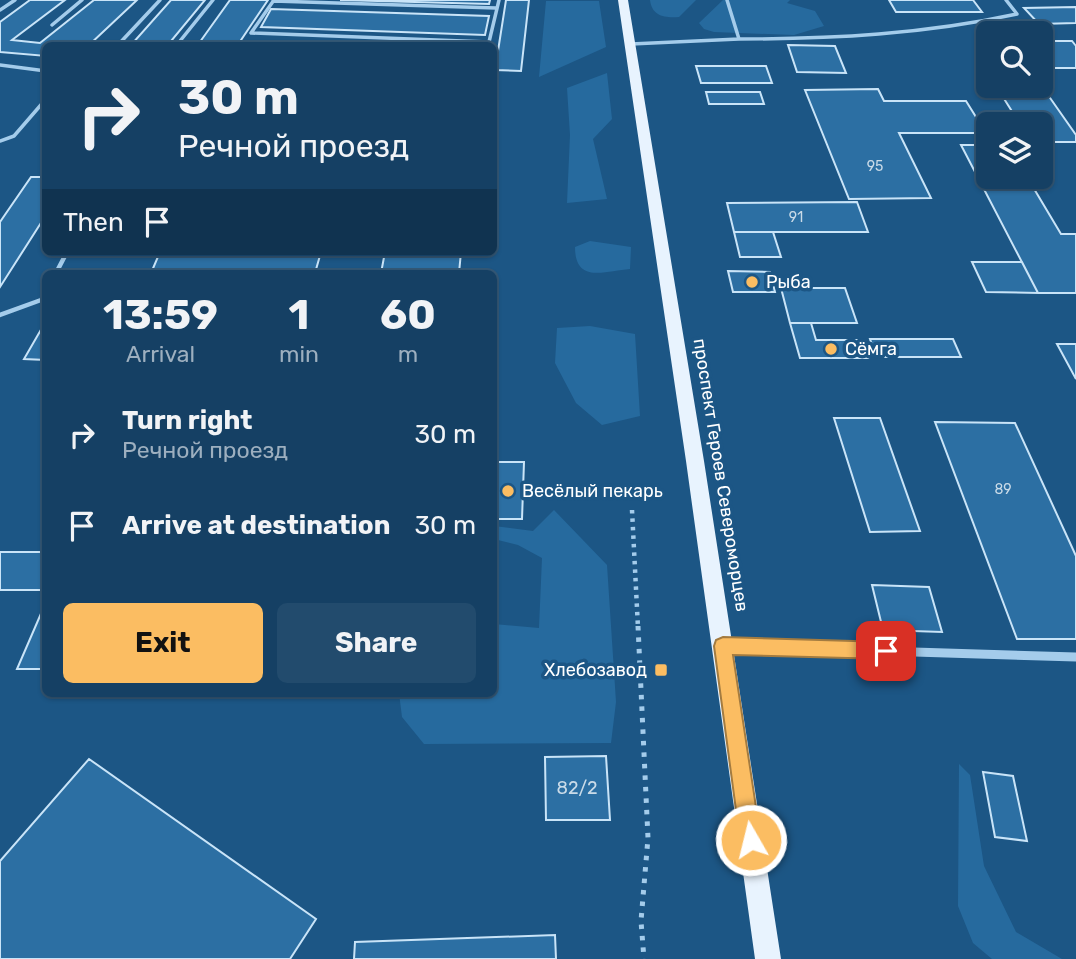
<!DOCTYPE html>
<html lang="en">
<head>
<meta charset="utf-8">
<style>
	:root { --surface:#154064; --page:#224b6d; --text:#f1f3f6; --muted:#9dafbf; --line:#345978; --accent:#fbbd62 }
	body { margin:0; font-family:Rubik,sans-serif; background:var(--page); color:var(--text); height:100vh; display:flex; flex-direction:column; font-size:26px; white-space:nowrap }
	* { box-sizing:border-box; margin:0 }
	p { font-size:23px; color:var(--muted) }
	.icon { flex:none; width:38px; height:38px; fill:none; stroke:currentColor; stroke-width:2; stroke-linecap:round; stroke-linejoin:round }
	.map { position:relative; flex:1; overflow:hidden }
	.side { position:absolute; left:42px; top:270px; width:455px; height:427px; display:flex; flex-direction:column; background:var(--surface); border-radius:10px; box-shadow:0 2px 5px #0004,0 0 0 2px var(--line) }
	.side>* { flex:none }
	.guide { position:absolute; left:42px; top:42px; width:455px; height:214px; border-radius:10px; box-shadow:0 2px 5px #0004,0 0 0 2px var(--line); background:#154064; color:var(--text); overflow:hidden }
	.controls { position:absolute; left:976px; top:21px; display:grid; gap:14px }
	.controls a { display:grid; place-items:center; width:77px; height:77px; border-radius:10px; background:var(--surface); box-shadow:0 2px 5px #0004,0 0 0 2px var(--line); font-size:35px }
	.pin { position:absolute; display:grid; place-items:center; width:60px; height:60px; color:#fff; margin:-30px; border-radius:14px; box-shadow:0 4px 10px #0006 }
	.me { position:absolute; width:77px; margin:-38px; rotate:352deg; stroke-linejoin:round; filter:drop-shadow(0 0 5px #0008) }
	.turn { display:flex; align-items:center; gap:24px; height:147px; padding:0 21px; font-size:32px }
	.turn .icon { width:91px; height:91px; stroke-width:2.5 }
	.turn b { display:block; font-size:49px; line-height:60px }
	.then { display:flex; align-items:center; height:66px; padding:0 21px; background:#0003; gap:14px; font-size:26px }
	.eta { display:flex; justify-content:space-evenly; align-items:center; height:119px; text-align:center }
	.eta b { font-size:42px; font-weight:700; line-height:49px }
	.action { display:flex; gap:14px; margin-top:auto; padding:14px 21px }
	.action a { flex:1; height:80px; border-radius:10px; background:var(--accent); color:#111; font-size:28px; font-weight:700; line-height:80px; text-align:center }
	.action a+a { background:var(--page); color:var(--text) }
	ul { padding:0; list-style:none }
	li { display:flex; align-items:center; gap:21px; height:91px; padding:0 21px }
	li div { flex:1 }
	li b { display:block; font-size:26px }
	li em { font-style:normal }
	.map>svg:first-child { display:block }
</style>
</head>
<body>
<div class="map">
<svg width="1076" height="959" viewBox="0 0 1076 959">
	<rect width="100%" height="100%" fill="#1c5685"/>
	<path fill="#266a9e" d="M650 0H696L679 17C664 18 652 16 650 0Z
		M723 0H790L787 3 815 11 824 26 794 35 714 32 704 29 699 23Z
		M546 1H599L606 47 539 77Z
		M607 73 612 119 593 139 607 199 567 203 570 135 567 88Z
		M590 241 631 247 630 269C605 271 575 284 575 247Z
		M590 326 635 334 640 416 602 425 576 403 555 363 557 328Z
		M554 510 607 565 616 702 611 743 424 744 402 717 399 693H494V624L539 628 542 558 518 545 494 539V526L533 531Z
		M959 764 970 775 984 866 1016 932 1062 959H992L973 943 958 906Z"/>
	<path fill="#2c6fa3" stroke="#c9e4f8" stroke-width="2" d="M30 0H65L12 40 40 43 94 0H137L88 46H46V56L0 52V22Z
		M171 0H205L167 46 131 45Z
		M230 0H268L239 43 197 46Z
		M340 0H490L489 4Z
		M506 0H529L521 71 495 70Z
		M889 0H973L982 12H896Z
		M1076 7V23L1039 24 1024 8Z
		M271 9 489 16 485 35 261 27Z
		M1041 41H1072L1076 46V68H1041Z
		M239 43 330 46H238Z
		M788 45 835 46 846 73 797 72Z
		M696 66H766L772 83H701Z
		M1041 85 1076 135V142H1041V124H1020L996 86Z
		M878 89 884 101H966L986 133H899L931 198 849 199 805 90Z
		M706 92H760L764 104H709Z
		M961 145H989V177H1027L1061 234H1076V293H1038Z
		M31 177H46V215L0 287V222Z
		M857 202 868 232H734L727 203Z
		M734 232H773L781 257H740Z
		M160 252H321L315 273H151Z
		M385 252H461L459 273H381Z
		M972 262H1022L1038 293 986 292Z
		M728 271 770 272 775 292H733Z
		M781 288H845L857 323H790Z
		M46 321V360L24 359Z
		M790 323H811L816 340H862L868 358H800Z
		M870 339H953L961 357H876Z
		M1057 344H1076V379Z
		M834 418H880L920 531 870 532Z
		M935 422 1015 423 1076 556V639H1017Z
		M494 462H524L522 519H494Z
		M0 552H46V590H0Z
		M872 585 929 587 942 632 883 630Z
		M46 602V669H17Z
		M606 756 610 820H546L545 757Z
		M89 759 316 919 290 959H0V861Z
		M983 772 1013 776 1027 841 995 837Z
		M555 935 556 959H354L355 942Z"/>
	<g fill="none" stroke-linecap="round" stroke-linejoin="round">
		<path stroke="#a4cceb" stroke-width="4.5" stroke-dasharray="3.5 5" stroke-linecap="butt" d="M632 510 638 628"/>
		<path stroke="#a4cceb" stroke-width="5" stroke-dasharray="4.5 7" stroke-linecap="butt" d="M638 626 648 838 641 921 644 959"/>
		<path stroke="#a4cceb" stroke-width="3.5" d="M274 0 251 33 489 42 499 0
			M273 1 496 8
			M0 10 15 0
			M52 25 82 0
			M739 39C833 39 925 34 1017 14L1006 0
			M631 44 739 39 727 0
			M117 46 160 0
			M176 46 213 0
			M0 65 46 71
			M0 141 14 136 46 99"/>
		<path stroke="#a4cceb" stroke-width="4.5" d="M56 273 67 252
			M0 315 41 300 46 293"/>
		<path stroke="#a4cceb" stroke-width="9" d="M723 646 1076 657"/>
		<path fill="#e8f3fe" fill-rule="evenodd" d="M618 0H628L704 461 781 959H755L686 461Z"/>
	</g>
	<path fill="#fbbd62" stroke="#a37b40" stroke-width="2" d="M723 637 886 642 892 644 895 651 892 657 886 659 733 655 761 840 758 847 751 850 743 847 740 840 714 646 716 640Z"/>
	<g fill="#fbbd62" stroke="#1c5685" stroke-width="2.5">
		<circle cx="752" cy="282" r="7"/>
		<circle cx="831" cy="349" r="7"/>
		<circle cx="508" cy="491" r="7"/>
		<rect x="654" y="663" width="14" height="14" rx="3.5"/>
	</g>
	<g text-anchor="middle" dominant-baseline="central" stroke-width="7" stroke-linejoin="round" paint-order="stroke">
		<g font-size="14" fill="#cadbe8">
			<text x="875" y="166">95</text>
			<text x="796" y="217">91</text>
			<text x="1003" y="489">89</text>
		</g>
		<g font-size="18" fill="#fff" stroke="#1c5685" text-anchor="start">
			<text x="766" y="282">Рыба</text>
			<text x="845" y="349">Сёмга</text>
			<text x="522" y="491">Весёлый пекарь</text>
			<text x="647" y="670" text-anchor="end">Хлебозавод</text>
		</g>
		<g font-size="18" fill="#fff" stroke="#1c5685">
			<text transform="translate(721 475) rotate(81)">проспект Героев Североморцев</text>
		</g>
		<g font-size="18" fill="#cadbe8">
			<text x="577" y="788">82/2</text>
		</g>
	</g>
</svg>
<div class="controls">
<a><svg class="icon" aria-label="search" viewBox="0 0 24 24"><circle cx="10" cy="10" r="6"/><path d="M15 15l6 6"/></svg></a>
<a><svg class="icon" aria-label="layers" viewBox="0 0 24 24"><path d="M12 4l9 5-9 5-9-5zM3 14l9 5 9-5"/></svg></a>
</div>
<div class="pin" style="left:886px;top:651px;background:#d93025"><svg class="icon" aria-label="arrive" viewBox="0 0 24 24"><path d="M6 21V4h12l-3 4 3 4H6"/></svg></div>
<svg class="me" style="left:751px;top:840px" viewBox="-20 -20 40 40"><circle r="17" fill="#fbbd62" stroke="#fff" stroke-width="3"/><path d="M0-11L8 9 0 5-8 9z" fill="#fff"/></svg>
<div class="guide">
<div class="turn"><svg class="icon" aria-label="right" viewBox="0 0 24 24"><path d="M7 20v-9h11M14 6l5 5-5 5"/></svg><div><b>30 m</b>Речной проезд</div></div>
<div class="then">Then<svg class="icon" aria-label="arrive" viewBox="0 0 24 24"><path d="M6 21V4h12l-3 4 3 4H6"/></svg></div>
</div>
<section class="side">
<div class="eta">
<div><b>13:59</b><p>Arrival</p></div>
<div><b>1</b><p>min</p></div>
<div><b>60</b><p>m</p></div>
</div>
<ul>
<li><svg class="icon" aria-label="right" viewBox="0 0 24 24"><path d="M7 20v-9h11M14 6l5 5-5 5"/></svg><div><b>Turn right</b><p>Речной проезд</p></div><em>30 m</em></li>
<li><svg class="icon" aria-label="arrive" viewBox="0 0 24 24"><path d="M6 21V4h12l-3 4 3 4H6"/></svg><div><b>Arrive at destination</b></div><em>30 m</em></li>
</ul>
<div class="action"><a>Exit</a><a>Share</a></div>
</section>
</div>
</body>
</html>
